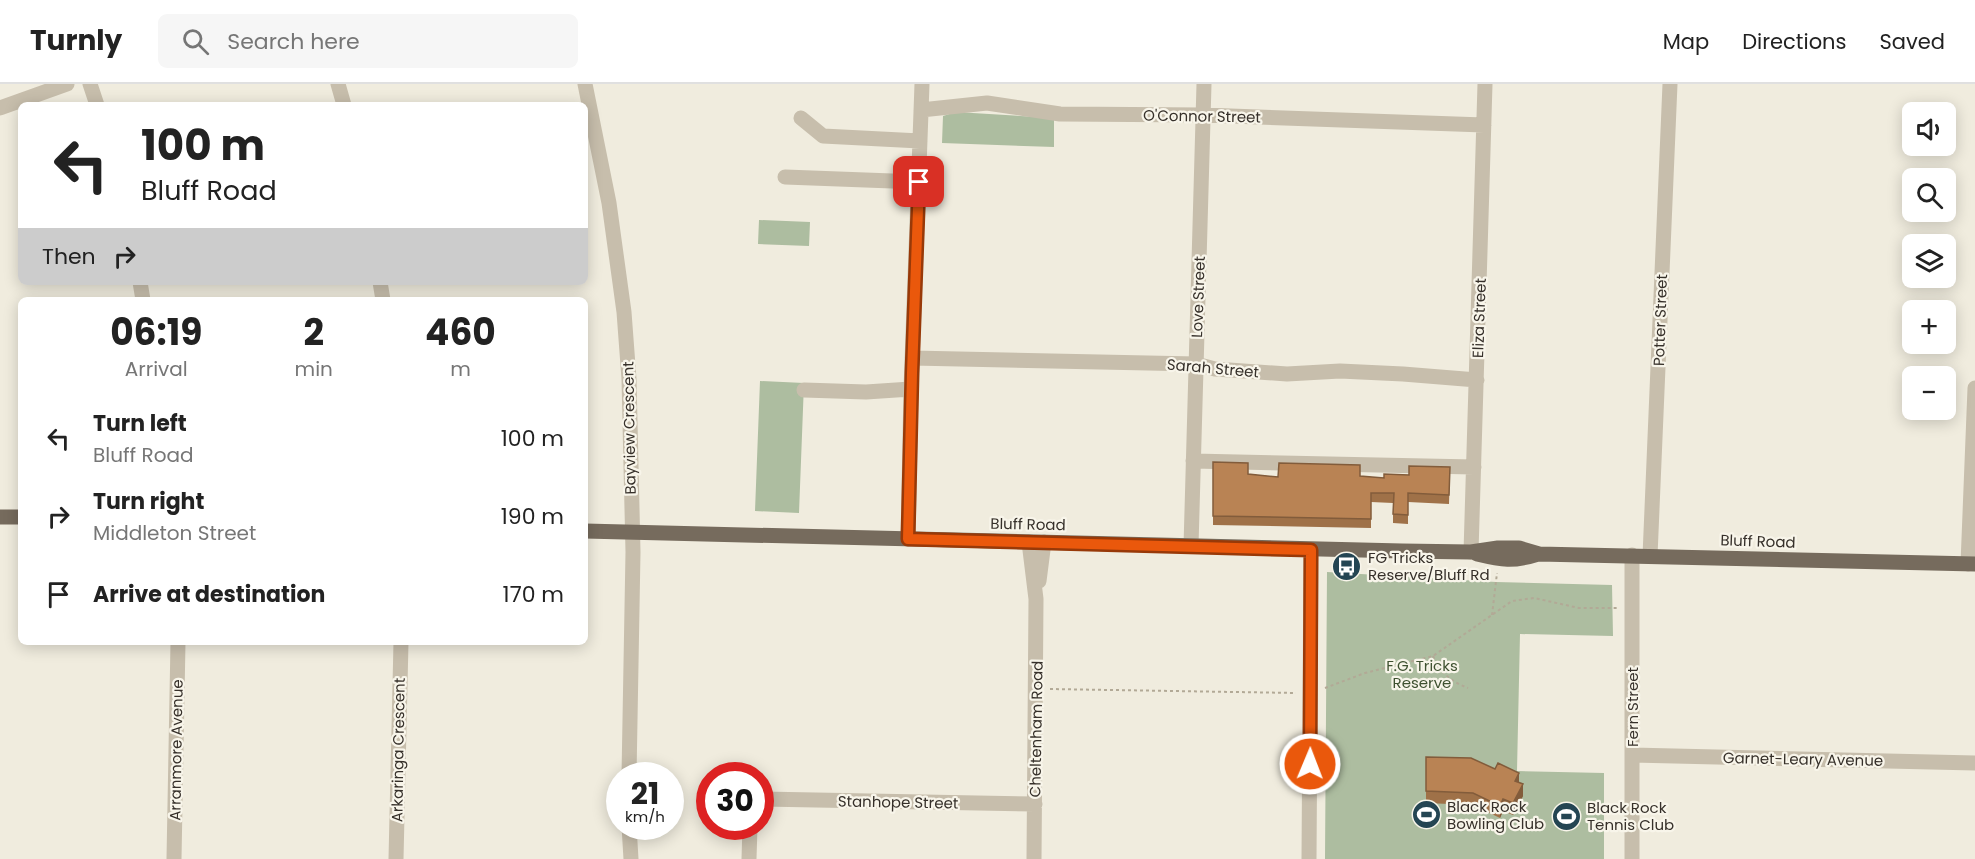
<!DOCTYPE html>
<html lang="en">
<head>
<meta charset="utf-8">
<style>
	:root { --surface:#fff; --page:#f6f6f6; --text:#222; --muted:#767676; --line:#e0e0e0 }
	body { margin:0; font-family:Poppins,sans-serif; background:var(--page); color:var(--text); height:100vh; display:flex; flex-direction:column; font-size:22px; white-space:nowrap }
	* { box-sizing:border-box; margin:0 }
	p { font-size:20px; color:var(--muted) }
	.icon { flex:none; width:33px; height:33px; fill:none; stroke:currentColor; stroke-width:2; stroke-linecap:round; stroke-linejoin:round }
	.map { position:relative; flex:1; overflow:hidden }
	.sheet { position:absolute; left:18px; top:213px; width:570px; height:348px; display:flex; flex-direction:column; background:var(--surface); border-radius:9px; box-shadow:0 3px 15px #0003 }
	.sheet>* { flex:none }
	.top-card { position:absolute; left:18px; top:18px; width:570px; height:183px; border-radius:9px; box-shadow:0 3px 15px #0003; background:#fff; color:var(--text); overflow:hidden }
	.tools { position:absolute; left:1902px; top:18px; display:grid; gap:12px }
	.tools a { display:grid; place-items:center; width:54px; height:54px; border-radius:9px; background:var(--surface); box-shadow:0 3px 15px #0003; font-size:30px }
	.speed { position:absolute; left:606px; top:678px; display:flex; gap:12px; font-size:30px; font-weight:700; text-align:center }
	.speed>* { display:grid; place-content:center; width:78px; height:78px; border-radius:50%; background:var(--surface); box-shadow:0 3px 15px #0003; line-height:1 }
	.speed small { font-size:15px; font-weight:400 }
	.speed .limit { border:9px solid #d22; background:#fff; color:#111 }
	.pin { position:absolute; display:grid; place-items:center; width:51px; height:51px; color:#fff; margin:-26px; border-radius:12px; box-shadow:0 3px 9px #0006 }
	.me { position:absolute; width:66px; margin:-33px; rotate:1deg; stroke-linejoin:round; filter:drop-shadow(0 0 4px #0008) }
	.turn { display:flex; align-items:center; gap:21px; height:126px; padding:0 24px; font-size:27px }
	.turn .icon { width:78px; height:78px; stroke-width:2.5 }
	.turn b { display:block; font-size:42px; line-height:51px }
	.then { display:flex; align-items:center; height:57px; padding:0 24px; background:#0003; gap:12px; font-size:22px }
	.eta { display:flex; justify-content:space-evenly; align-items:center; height:102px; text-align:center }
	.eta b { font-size:36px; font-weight:700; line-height:42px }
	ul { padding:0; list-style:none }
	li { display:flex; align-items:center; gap:18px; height:78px; padding:0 24px }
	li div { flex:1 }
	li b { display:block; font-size:22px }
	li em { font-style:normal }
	header { display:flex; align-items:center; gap:36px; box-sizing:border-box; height:84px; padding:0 30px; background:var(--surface); border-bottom:2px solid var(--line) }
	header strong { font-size:28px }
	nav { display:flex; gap:33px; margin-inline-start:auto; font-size:21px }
	.search { width:420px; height:54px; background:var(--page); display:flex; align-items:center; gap:15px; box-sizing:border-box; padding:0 21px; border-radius:9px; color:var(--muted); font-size:22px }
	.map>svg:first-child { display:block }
</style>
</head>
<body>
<header>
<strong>Turnly</strong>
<div class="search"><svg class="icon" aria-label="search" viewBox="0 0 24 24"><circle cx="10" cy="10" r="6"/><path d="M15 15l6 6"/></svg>Search here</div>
<nav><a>Map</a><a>Directions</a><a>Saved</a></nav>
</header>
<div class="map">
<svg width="1975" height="775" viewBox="0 0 1975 775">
	<rect width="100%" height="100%" fill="#f0ecde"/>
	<path fill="#adbda0" d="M956 28 1054 34V63L942 59 943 32Z
		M759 136 810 138 809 162 758 160Z
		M760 297 804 299 799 429 755 427Z
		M1327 488 1496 498 1612 501 1613 552 1520 550 1517 687 1604 689V775H1325Z"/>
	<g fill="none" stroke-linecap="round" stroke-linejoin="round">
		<path stroke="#b2a996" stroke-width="2" stroke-dasharray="3 3" stroke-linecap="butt" d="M1492 531 1497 489
			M1433 572C1441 589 1450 597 1468 604
			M1325 604 1365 589 1433 572 1512 517 1534 514 1579 524H1617
			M1050 605 1296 609"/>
		<path stroke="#c7beac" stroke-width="15" d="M90 0 97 21
			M338 0 344 21
			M585 0 609 119 624 228 629 295 633 468 629 692
			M0 24 67 0
			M921 26 987 19 1060 30 1203 31 1484 41
			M801 34 823 52 920 57
			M785 93 919 98
			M140 198 143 216
			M380 198 383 216
			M912 274 1196 280 1215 285 1287 290 1340 287 1403 290 1477 296
			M804 306 866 308 911 305
			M1193 377 1474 383
			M908 455 911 305 922 0
			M1029 458 1036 515 1034 775
			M1191 462 1204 0
			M1471 468 1485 0
			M1650 472 1670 0
			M1968 480 1975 304
			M1039 497 1044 458
			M1632 671 1975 679
			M760 715 1035 720
			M629 742 631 775
			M174 775 178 558
			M396 775 401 558
			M749 775 750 742
			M1309 775 1311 466
			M1632 775V471"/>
		<path stroke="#766b5d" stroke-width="15" d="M0 433H21
			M585 447 1402 467 1471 468 1498 464H1519L1539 470 1975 480
			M1477 470C1502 476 1513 478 1538 470"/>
	</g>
	<path fill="#9f7148" d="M1213 378 1248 390 1278 393 1360 392 1384 394 1409 391 1450 383 1449 420 1408 418V440L1393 439V419L1371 418V444L1213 441Z
		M1426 673 1519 699 1523 712 1513 731 1503 727 1500 734 1473 721 1426 719Z"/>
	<path fill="#825c3b" d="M1519 689V701L1515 697Z
		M1523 700V712L1513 731V719Z
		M1503 715V727L1500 734V722Z"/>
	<path fill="#b98354" stroke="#825c3b" stroke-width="1.5" d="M1213 378 1248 379V390L1278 393 1279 379 1360 381V392L1384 394V390L1409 391V382L1450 383 1449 411 1408 409V431L1393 430 1394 409H1371V435L1213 432Z
		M1426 673 1471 674 1495 685 1498 679 1519 689 1515 697 1523 700 1513 719 1503 715 1500 722 1473 709 1426 707Z"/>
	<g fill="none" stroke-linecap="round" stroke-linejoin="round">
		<defs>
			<path id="route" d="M919 98 912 289 908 455 1311 466 1310 680"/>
		</defs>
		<use href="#route" stroke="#983908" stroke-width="15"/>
		<use href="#route" stroke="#ea580c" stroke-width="10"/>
	</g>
	<defs>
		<symbol id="bus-disc" viewBox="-11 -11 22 22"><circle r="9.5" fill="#244553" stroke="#f8f5ea"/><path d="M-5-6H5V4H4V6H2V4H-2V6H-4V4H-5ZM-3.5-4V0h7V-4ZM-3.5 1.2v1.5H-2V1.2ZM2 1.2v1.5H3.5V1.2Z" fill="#fff"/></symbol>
		<symbol id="stadium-disc" viewBox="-11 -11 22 22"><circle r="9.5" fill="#244553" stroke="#f8f5ea"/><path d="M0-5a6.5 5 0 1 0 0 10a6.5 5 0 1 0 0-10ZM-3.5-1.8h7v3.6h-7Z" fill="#fff"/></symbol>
	</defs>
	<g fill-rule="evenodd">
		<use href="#bus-disc" x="1330" y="466" width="33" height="33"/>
		<use href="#stadium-disc" x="1410" y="714" width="33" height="33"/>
		<use href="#stadium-disc" x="1550" y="716" width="33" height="33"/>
	</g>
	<g text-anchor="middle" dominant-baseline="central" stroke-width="4.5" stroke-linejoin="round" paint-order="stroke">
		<g font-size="15" fill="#36302a" stroke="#f8f5ea">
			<text transform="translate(1202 32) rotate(1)">O'Connor Street</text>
			<text transform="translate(1198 213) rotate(-88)">Love Street</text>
			<text transform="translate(1479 234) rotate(-88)">Eliza Street</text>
			<text transform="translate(1660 236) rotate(-88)">Potter Street</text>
			<text transform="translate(1213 284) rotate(5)">Sarah Street</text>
			<text transform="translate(629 344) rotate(-91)">Bayview Crescent</text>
			<text transform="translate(1028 440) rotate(1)">Bluff Road</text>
			<text transform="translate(1758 457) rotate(2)">Bluff Road</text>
			<text transform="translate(1632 623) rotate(-90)">Fern Street</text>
			<text transform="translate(1036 645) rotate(-89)">Cheltenham Road</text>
			<text transform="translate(176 666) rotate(-89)">Arranmore Avenue</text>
			<text transform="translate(398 666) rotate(-89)">Arkaringa Crescent</text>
			<text transform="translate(1803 675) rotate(1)">Garnet-Leary Avenue</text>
			<text transform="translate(898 718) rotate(1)">Stanhope Street</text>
		</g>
		<g font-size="15" fill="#36302a" stroke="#f8f5ea" text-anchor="start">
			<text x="1368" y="473">FG Tricks<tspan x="1368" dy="17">Reserve/Bluff Rd</tspan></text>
			<text x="1447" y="722">Black Rock<tspan x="1447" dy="17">Bowling Club</tspan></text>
			<text x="1587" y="723">Black Rock<tspan x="1587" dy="17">Tennis Club</tspan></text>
		</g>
		<g font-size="15" fill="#3e5130" stroke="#f8f5ea">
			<text x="1422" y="581">F.G. Tricks<tspan x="1422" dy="17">Reserve</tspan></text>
		</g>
	</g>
</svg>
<div class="tools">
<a><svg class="icon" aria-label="sound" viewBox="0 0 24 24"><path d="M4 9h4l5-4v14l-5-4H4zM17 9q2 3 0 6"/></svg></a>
<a><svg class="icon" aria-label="search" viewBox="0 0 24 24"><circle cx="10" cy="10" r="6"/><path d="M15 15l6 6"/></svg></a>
<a><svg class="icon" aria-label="layers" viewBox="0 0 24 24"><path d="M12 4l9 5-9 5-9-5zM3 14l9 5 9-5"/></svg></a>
<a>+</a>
<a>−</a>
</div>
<div class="speed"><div>21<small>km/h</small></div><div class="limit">30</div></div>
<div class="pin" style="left:919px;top:98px;background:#d93025"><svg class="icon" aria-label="arrive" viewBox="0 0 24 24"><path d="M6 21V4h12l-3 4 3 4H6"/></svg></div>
<svg class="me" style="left:1310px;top:680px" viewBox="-20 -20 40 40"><circle r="17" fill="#ea580c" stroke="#fff" stroke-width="3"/><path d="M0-11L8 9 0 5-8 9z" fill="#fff"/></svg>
<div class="top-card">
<div class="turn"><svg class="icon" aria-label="left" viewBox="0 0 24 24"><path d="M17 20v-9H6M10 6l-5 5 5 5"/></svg><div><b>100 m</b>Bluff Road</div></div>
<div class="then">Then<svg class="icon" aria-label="right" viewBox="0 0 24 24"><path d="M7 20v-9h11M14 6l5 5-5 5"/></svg></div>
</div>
<section class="sheet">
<div class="eta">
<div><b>06:19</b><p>Arrival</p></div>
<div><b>2</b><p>min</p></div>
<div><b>460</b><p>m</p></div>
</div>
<ul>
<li><svg class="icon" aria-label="left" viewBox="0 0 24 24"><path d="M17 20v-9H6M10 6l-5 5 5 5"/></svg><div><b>Turn left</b><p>Bluff Road</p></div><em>100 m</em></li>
<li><svg class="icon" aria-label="right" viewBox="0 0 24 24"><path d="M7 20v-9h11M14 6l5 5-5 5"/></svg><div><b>Turn right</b><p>Middleton Street</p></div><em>190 m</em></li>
<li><svg class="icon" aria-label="arrive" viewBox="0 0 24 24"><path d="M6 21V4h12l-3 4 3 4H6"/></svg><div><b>Arrive at destination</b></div><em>170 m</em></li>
</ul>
</section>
</div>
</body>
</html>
